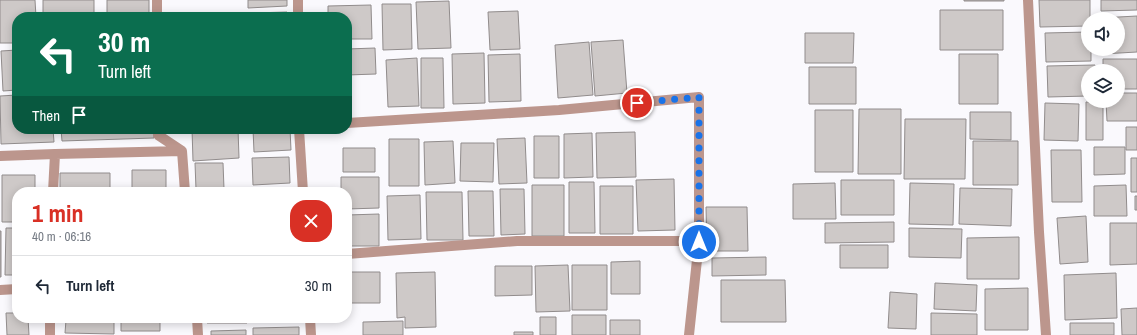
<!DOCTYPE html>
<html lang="en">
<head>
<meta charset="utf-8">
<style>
	:root { --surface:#fff; --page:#f6f6f7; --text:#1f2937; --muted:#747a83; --line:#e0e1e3; --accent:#d93025 }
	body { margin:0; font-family:"Archivo Narrow",sans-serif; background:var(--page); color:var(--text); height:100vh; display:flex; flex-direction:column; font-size:15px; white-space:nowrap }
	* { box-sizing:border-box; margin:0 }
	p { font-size:13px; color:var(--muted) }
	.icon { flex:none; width:22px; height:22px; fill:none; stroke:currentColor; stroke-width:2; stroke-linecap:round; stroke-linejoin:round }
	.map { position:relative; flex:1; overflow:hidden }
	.drawer { position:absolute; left:12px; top:187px; width:340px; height:136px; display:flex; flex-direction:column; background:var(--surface); border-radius:16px; box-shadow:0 2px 10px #0003 }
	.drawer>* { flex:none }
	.banner { position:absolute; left:12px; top:12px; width:340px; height:122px; border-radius:16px; box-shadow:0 2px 10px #0003; background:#0b6e4f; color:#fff; overflow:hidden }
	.controls { position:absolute; left:1081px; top:12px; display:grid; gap:8px }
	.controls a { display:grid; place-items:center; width:44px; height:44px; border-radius:50%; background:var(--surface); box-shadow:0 2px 10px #0003; font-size:20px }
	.pin { position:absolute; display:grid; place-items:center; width:34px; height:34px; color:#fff; margin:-17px; border:2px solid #fff; border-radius:50%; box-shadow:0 1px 4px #0007 }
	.me { position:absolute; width:44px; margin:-22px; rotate:0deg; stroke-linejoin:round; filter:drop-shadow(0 0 3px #0008) }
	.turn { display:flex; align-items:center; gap:14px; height:84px; padding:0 20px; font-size:18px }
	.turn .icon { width:52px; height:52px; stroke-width:2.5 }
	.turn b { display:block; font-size:28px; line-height:34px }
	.then { display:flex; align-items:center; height:38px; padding:0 20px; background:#0003; gap:8px; font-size:15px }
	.round { display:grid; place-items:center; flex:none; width:42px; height:42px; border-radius:16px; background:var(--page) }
	.summary { display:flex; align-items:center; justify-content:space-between; height:68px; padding:0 20px }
	h1 { font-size:24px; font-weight:800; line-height:30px; color:var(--accent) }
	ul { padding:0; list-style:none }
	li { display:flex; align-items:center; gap:12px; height:60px; padding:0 20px; border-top:1px solid var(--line) }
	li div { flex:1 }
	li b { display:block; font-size:15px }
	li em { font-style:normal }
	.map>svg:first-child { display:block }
</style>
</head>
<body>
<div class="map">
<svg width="1137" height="335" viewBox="0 0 1137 335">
	<rect width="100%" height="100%" fill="#faf9fd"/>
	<path fill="#cec9c8" stroke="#918c8c" d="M0 0H35L36 17H17V43H0Z
		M43 0H94V17H43Z
		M107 0H149V17H107Z
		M248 0H287V6L248 8Z
		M964 0H1004V1H964Z
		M1039 0H1090V19H1088V26L1040 27Z
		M1101 0H1137V10L1101 11Z
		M449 1 451 48 418 49 416 2Z
		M382 4H411L412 49 383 50Z
		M371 5 372 39H347V17H328V6Z
		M940 10H1003V50H940Z
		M518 11 520 49 490 50 488 12Z
		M287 12V17H253V13Z
		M1137 16V52L1102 54V49H1118V19H1100V18Z
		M1088 32V49H1091V61L1046 62 1045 33Z
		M805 33H854L853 63H805Z
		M623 40 627 93 595 96 591 42Z
		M589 42 593 95 558 98 555 45Z
		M375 48 376 74 347 75V49Z
		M17 50V90L3 91 1 51Z
		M484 53 485 103 453 104 452 54Z
		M520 54 521 101 489 102 488 55Z
		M959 54H998V104H959Z
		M417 58 419 106 388 107 386 60Z
		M421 58H443L444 108H421Z
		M1103 59H1137V89H1118V71H1103Z
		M1095 65V71H1088V96L1048 97 1047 66Z
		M809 67H856V104H809Z
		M1118 93H1137V121H1107L1106 101H1118Z
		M17 95V129H53L54 142 1 144 0 96Z
		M1086 102H1103V140H1086Z
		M1045 103 1079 104 1078 141 1044 140Z
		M859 109H901V174H858Z
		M815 110H853V172H815Z
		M970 112H1011V140L970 139Z
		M905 119H966L965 179H904Z
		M1126 127H1137V150H1126Z
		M61 129H154V138L62 141Z
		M192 129H238L239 158 193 161Z
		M253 129H290L291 150 254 152Z
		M635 132 636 177 597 178 596 133Z
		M592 133 593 177 564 178V134Z
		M534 136H559V178H534Z
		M525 138 527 183 499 184 497 139Z
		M389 139H419V186H389Z
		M453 141 455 183 425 185 424 142Z
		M973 141H1018V185H973Z
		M461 143H494L493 182 460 181Z
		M1094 147H1125V174L1094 175Z
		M343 148H375V172H343Z
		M1051 150H1081L1082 202H1052Z
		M289 157 290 183 253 185 252 158Z
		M1131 158H1137V192H1131Z
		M195 163H223L224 189H196Z
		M132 170H166V192H132Z
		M60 173H110V192H60Z
		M2 175H35V192H17V222H2Z
		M341 177H379V208L347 209V192H341Z
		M674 179 675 230 638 231 636 180Z
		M841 180H894V215H841Z
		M569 182H594L595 233H569Z
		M835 183 836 219H793V184Z
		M910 183 954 184 953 225 909 224Z
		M532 185H564V236H532Z
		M1126 185 1127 216H1094V186Z
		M600 186H633V234H600Z
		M960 188 1012 189 1011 226 959 224Z
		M288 189 289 192H255V191Z
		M500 189H524L525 234 501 235Z
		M468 191H493L494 236H469Z
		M426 192H462L463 240H427Z
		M420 195 421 239 388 240 387 196Z
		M1135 196H1137V210H1135Z
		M706 207H747L748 251H707Z
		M379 214V246H347V215Z
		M1086 216 1088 262 1060 264 1057 218Z
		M894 222V242L825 243V223Z
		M1110 223H1137V264L1110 265Z
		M6 228H17V275H5Z
		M909 228 962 229 961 258 909 257Z
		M0 231H1V277H0Z
		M1019 237V279H967V238Z
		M840 245H888V268H840Z
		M766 257V275L712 276V258Z
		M640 261V294H611V262Z
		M568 265 570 311 536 312 535 266Z
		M572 265H607V310H572Z
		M495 266H532V295L495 296Z
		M347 272H380V303H347Z
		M435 272 436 327 405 328V317L397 318 396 273Z
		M1116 273 1117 318 1065 320 1064 275Z
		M721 280H785L786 322H721Z
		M935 283 977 285 976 311 934 309Z
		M1028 288V330H985V289Z
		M890 292 917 294 916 329 888 328Z
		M1137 308V335H1122L1121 309Z
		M6 313H17V318H28L29 335H7Z
		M931 313 977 314V335H931Z
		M572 315H606V335H572Z
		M540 317H556V335H540Z
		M121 318H160V331H121Z
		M206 318H247V323H207Z
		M250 318H297V321L250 322Z
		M66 320 114 321V334L65 333Z
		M610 320H640V335H610Z
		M403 321V335H363V322Z
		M1070 323H1114V335H1070Z
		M299 327V335H253V328Z
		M246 330V335H211V331Z
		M514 332H533V335H514Z"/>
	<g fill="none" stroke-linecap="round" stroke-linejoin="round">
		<path stroke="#bc968d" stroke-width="10" d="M157 0V17
			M298 0V17
			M1028 0 1039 232 1046 335
			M347 123 559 110 699 97V241H517L347 254
			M158 129V135L182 151 185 192
			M299 129 303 192
			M0 156 55 154
			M53 192 55 154 182 151
			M0 290 17 289
			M50 318V335
			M197 318 198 335
			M310 318 311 335
			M689 335 699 241"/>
	</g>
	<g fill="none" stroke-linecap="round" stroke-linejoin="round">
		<path stroke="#1a73e8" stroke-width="7" stroke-dasharray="0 12.6" d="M637 103 699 97V242"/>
	</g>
</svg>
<div class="controls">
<a><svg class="icon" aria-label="sound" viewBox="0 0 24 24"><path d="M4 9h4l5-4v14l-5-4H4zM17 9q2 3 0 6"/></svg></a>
<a><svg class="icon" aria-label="layers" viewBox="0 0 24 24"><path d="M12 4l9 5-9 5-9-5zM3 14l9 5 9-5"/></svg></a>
</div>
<div class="pin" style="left:637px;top:103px;background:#d93025"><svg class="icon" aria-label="arrive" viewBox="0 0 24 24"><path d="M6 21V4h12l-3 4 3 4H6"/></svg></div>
<svg class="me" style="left:699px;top:242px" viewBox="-20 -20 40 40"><circle r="17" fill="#1a73e8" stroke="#fff" stroke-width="3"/><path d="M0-11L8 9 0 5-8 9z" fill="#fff"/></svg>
<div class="banner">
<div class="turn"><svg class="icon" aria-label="left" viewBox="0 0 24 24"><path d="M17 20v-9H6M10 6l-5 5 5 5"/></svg><div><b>30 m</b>Turn left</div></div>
<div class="then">Then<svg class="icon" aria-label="arrive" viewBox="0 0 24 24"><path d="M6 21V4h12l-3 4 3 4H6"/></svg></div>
</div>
<section class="drawer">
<div class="summary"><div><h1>1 min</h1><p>40 m · 06:16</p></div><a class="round" style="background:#d93025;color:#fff"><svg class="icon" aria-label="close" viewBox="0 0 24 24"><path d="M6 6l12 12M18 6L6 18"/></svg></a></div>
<ul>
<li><svg class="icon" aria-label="left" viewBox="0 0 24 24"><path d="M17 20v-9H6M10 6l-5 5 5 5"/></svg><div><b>Turn left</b></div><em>30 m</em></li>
</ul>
</section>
</div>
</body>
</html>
